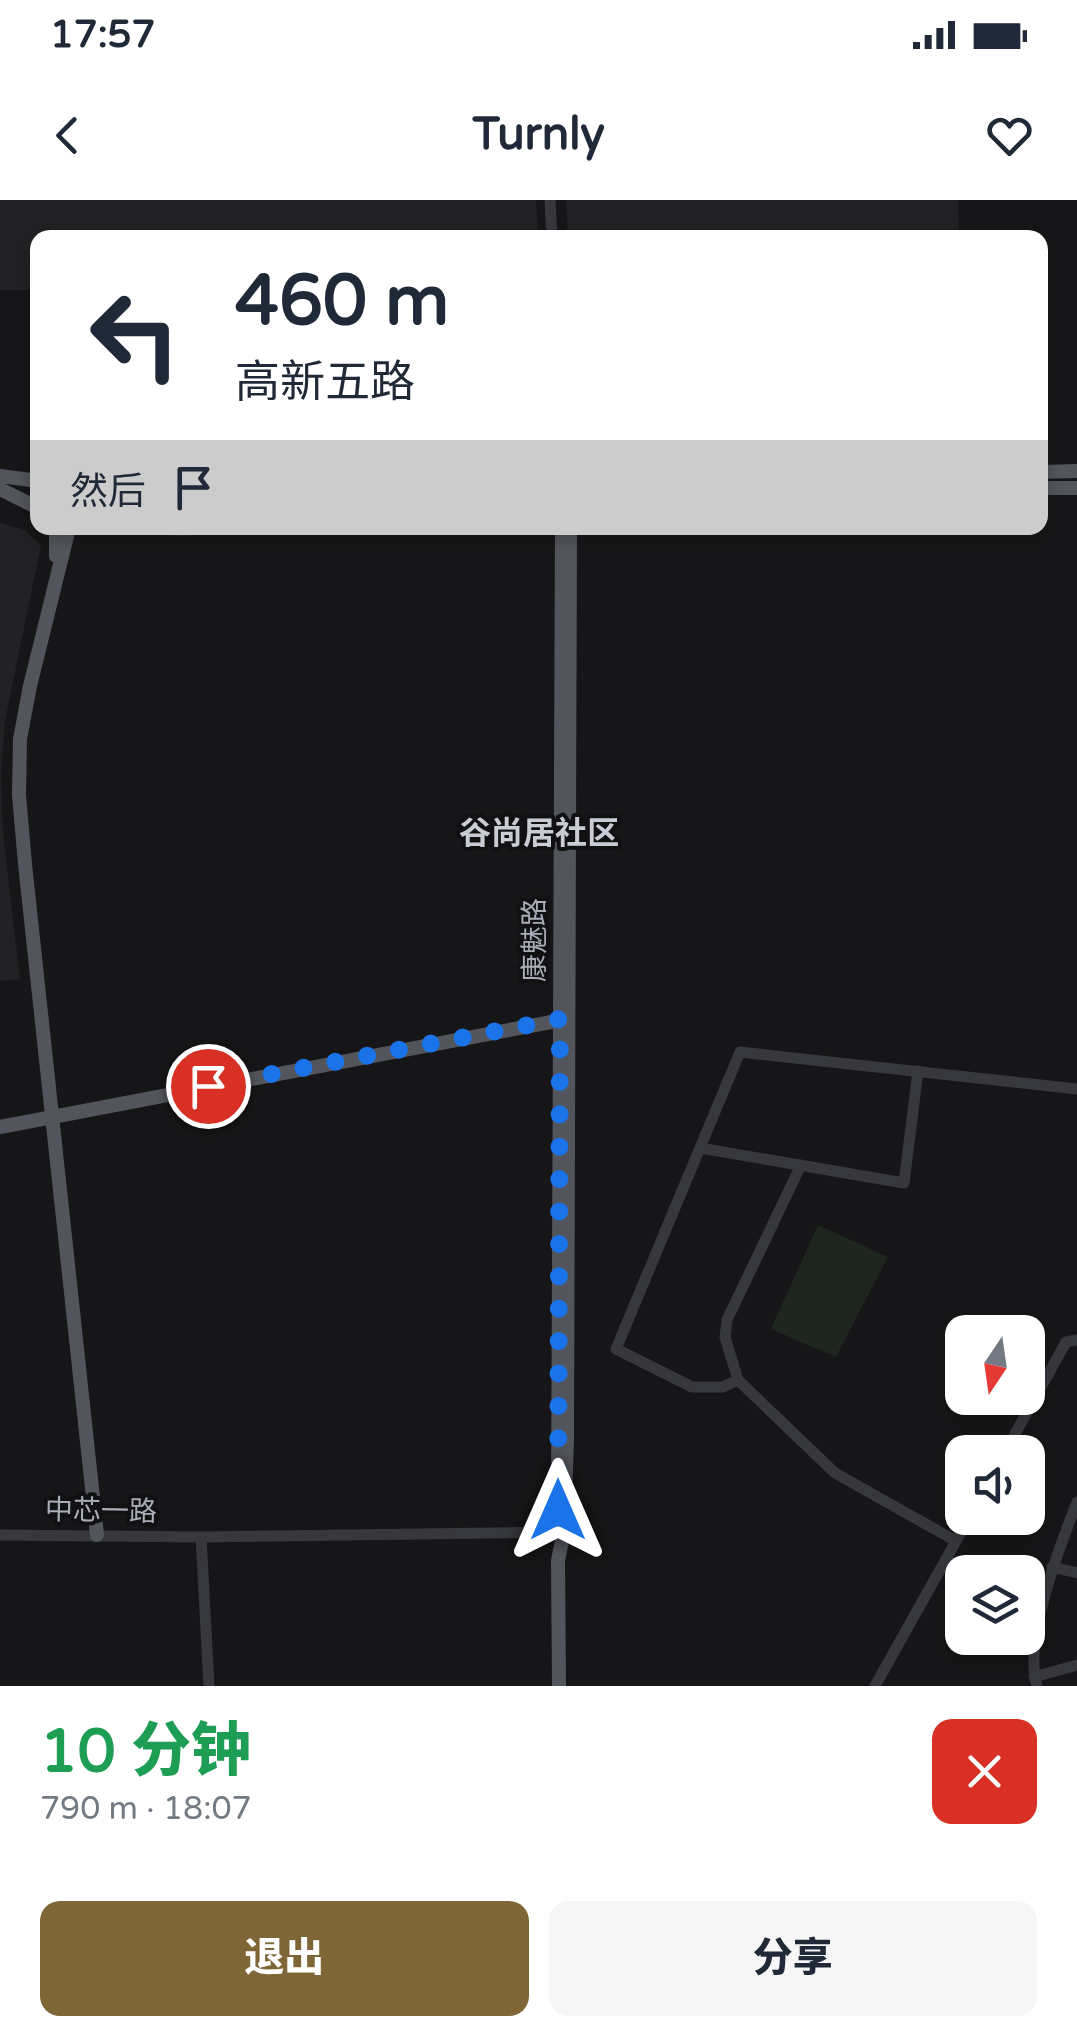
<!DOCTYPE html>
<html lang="zh">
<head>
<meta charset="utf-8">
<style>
	:root { --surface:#fff; --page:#f6f6f7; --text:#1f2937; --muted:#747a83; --accent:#7e6636 }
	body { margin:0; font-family:"Varela Round","Noto Sans SC",sans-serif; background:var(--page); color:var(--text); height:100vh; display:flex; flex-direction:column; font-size:38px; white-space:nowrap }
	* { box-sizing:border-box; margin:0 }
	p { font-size:32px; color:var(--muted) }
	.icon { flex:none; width:55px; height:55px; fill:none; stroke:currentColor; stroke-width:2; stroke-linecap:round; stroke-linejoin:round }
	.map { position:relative; height:1486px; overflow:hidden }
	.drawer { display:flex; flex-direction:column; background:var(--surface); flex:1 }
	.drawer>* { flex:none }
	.top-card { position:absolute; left:30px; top:30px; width:1018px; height:305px; border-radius:20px; box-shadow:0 5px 15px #0003; background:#fff; color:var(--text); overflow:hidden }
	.needle { width:65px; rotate:193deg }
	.fabs { position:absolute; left:945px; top:1115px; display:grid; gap:20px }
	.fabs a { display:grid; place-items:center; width:100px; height:100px; border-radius:20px; background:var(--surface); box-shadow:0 5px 15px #0003; font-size:50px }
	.pin { position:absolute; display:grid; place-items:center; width:85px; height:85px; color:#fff; margin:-42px; border:5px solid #fff; border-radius:50%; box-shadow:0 2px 10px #0007 }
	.me { position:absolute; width:110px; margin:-55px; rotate:0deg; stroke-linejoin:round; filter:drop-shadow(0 0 8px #0008) }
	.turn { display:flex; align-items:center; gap:35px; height:210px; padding:0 40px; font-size:45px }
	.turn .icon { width:130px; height:130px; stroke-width:2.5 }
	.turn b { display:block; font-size:70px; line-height:85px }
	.then { display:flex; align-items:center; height:95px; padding:0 40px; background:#0003; gap:20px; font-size:38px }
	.round { display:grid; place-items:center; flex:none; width:105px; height:105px; border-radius:20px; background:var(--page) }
	.overview { display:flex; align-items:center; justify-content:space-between; height:170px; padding:0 40px }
	h1 { font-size:60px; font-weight:800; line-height:75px; color:#1e9e55 }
	.action { display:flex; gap:20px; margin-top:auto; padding:20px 40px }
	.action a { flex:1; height:115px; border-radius:20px; background:var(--accent); color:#fff; font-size:40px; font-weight:800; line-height:115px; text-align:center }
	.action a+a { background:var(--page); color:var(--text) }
	.status { display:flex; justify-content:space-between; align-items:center; height:70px; padding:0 50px; background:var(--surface); direction:ltr }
	.status svg { height:28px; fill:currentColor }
	header { display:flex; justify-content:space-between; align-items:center; height:130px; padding:0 40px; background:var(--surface); font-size:45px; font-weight:800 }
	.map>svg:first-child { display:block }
</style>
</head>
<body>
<div class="status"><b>17:57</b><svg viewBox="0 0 49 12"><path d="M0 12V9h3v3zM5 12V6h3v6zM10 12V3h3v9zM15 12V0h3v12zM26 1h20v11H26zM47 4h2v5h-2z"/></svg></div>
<header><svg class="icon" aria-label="back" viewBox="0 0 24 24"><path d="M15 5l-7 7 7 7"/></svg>Turnly<svg class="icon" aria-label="heart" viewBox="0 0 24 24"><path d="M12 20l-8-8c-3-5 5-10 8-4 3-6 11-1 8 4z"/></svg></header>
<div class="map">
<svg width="1077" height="1486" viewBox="0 0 1077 1486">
	<rect width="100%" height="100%" fill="#161618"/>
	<path fill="#222225" d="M0 0H536L538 37 38 38 37 90H0Z
		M566 0H958L959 37H568Z
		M0 323 23 329 41 345 5 521 1 574 3 634 20 779 0 781Z"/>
	<path fill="#1e261f" d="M818 1025 888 1057 836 1157 771 1129Z"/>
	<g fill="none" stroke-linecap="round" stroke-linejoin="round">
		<path stroke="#37383d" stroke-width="11" d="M550 0 552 38
			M117 328 181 330 249 328
			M78 329 98 328
			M700 948 904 983 918 871
			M801 965 727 1120 725 1137 738 1180 835 1273 956 1341
			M738 1180 723 1187H692L616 1149 740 852 1077 889
			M1005 1252 1066 1142 1077 1140
			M0 1335 201 1337 564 1332
			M201 1337 209 1486
			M1052 1367 1077 1373
			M1034 1477 1077 1465
			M875 1486 969 1318
			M1037 1486C1023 1441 1060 1346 1077 1302"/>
		<path stroke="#53555c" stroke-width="14" d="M1040 272 1077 271
			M0 276 38 281
			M1040 288H1077
			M0 289 38 308
			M54 328 56 333V356
			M69 328 30 486 20 539 19 595 25 664 97 1335
			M562 328 558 1309 564 1332 567 1238 570 328
			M0 927 567 819
			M559 1486 558 1360 564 1332"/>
	</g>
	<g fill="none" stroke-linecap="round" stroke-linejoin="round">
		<path stroke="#1a73e8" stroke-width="18" stroke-dasharray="0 32.4" d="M208 886 560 819 558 1310"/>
	</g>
	<g text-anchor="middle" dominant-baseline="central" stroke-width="8" stroke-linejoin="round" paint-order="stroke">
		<g font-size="28" fill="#a8adb8" stroke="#111113">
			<text transform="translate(535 740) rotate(-90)">康魅路</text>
			<text transform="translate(101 1311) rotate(1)">中芯一路</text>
		</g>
		<g font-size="32" font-weight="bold" fill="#c9ccd4" stroke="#111113">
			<text x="539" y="634">谷尚居社区</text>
		</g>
	</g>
</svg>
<div class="fabs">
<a><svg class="needle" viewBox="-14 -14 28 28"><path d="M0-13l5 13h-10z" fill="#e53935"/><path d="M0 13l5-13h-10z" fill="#747a83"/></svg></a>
<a><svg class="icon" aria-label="sound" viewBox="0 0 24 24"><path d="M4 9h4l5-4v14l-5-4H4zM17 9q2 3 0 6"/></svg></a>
<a><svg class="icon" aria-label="layers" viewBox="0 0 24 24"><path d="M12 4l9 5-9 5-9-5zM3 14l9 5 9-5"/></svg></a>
</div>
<div class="pin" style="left:208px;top:886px;background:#d93025"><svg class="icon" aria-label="arrive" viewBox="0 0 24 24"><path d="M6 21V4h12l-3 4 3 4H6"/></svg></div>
<svg class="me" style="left:558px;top:1310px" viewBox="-20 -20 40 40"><path d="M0-17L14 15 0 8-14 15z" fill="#1a73e8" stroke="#fff" stroke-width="4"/></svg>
<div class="top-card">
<div class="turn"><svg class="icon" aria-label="left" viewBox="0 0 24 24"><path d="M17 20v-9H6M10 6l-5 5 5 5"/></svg><div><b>460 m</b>高新五路</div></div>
<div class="then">然后<svg class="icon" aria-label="arrive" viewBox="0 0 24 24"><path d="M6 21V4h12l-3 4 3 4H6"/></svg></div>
</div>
</div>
<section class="drawer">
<div class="overview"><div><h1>10 分钟</h1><p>790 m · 18:07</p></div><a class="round" style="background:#d93025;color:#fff"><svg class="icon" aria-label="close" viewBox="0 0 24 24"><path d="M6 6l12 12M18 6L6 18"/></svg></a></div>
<div class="action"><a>退出</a><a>分享</a></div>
</section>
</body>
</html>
